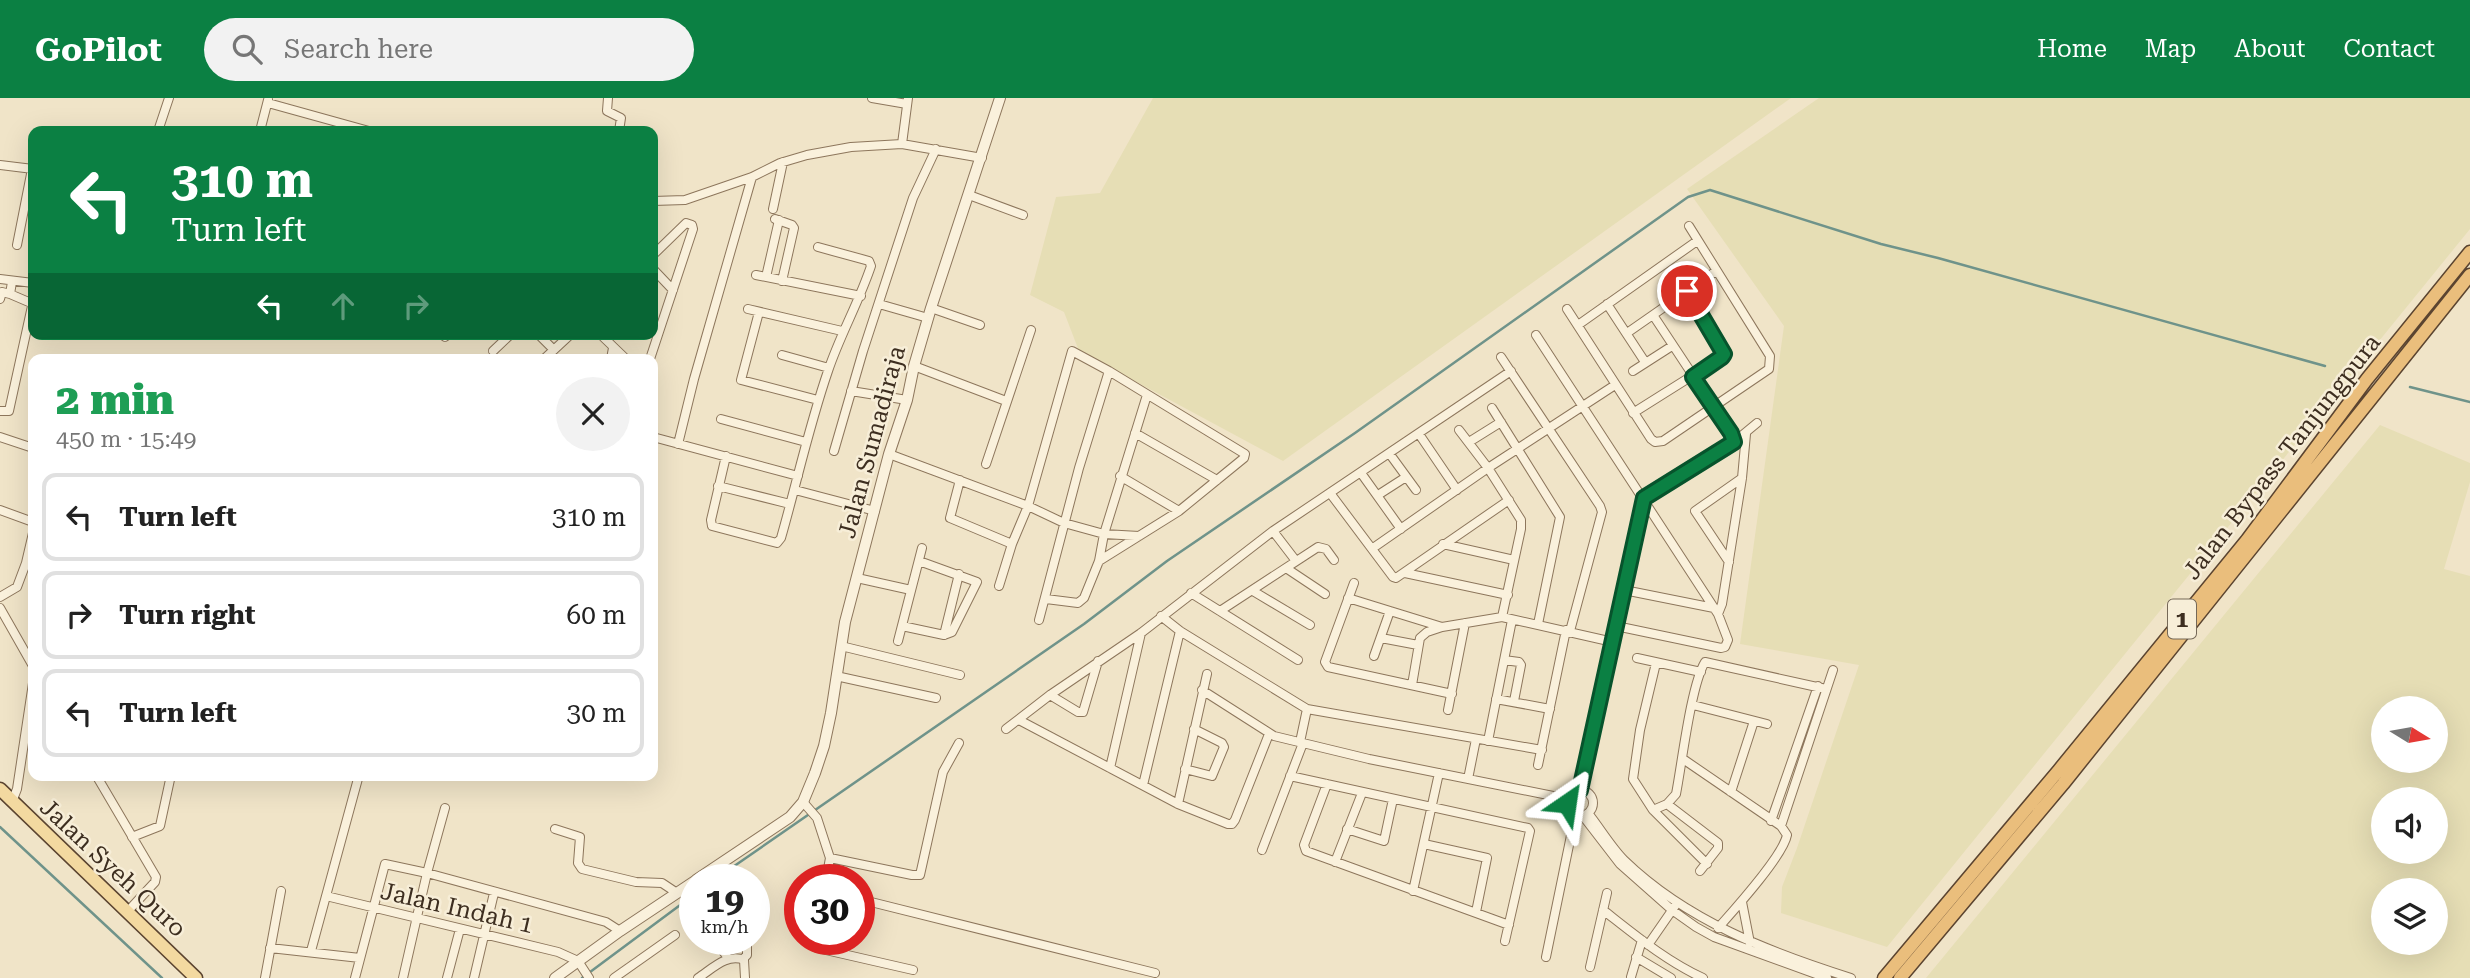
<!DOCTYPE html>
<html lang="en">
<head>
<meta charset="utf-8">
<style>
	:root { --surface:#fff; --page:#f2f2f2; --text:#222; --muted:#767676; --line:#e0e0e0; --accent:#0b8043 }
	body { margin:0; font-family:"Roboto Serif",serif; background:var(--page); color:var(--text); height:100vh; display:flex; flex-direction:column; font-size:26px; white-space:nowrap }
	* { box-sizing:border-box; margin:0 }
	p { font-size:23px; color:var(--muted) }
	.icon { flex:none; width:38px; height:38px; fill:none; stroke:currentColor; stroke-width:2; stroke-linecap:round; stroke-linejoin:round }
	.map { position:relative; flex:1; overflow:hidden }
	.details { position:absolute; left:28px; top:256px; width:630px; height:427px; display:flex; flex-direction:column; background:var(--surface); border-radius:14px; box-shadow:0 7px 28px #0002 }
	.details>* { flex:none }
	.hud { position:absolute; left:28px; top:28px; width:630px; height:214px; border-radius:14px; box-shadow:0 7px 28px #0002; background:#0b8043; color:#fff; overflow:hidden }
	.needle { width:46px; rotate:101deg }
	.buttons { position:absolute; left:2371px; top:598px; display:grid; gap:14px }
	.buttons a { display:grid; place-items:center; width:77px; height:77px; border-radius:50%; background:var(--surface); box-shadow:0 7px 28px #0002; font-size:35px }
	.speed { position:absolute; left:679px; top:766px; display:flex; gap:14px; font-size:35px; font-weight:700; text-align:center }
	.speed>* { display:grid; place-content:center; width:91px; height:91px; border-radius:50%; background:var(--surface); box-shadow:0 7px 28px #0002; line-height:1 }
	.speed small { font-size:18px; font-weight:400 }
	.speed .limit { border:10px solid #d22; background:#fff; color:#111 }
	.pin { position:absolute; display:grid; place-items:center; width:60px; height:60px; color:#fff; margin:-30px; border:4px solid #fff; border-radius:50%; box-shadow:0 2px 7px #0007 }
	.me { position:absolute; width:77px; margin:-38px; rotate:32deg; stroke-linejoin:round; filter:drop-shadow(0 0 5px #0008) }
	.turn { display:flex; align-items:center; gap:24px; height:147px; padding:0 28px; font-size:32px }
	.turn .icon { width:91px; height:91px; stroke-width:2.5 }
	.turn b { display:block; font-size:49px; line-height:60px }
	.lanes { display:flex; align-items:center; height:66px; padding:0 28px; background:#0003; justify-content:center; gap:35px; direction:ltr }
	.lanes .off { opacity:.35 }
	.round { display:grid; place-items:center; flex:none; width:74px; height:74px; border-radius:37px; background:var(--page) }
	.headline { display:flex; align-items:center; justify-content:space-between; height:119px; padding:0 28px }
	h1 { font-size:42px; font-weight:800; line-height:52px; color:#1e9e55 }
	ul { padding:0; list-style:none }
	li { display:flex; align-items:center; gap:21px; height:88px; margin:0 14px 10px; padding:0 14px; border:4px solid var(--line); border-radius:14px }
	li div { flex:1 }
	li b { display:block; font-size:26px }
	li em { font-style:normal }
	header { display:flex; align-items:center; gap:42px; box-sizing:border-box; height:98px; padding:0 35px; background:var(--accent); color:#fff }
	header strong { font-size:33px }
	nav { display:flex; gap:38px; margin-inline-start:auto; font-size:24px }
	.search { width:490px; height:63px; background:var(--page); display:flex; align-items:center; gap:18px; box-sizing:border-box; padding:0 24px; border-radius:38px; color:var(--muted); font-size:26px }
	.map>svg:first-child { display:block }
</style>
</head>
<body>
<header>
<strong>GoPilot</strong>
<div class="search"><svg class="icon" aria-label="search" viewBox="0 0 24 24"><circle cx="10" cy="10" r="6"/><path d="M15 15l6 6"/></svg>Search here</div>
<nav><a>Home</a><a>Map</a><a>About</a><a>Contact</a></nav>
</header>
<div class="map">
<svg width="2470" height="880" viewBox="0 0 2470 880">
	<rect width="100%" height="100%" fill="#f0e4c8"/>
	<path fill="#e6deb5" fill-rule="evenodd" d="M1153 0H1791L1283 363 1079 253 1064 214 1030 197 1056 99 1100 95Z
		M1819 0H2470V131L1887 849 1781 815 1782 789 1797 750 1859 567 1740 546 1784 228 1687 91Z
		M2380 327 2470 365V384L2444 471 2470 478V880H1926ZM2384 611H2436V663H2384ZM2384 702H2436V754H2384ZM2384 793H2436V845H2384Z"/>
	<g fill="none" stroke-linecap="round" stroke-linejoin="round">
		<path stroke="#6f938a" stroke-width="2.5" d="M2410 289 2470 304
			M0 729 162 880
			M714 782 1084 526 1167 463 1355 335 1688 99 1710 92 1881 146 1938 160 2325 268
			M582 880 695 796"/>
		<defs>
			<path id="minor" d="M608 0 607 13 621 20 619 33
				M872 0 907 6
				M268 5 369 33
				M158 33 169 0
				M260 33 268 2
				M902 46 908 0
				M0 67 33 71
				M969 97 1023 117
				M653 103 685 102 752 79 780 65 807 57 851 49 902 46 982 60
				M773 111 783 64
				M775 121 792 127 794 130 782 183
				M17 147 32 71
				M653 171 673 192
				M756 177 861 198
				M766 179 779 122
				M0 181 33 185
				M0 201 2 194 10 196
				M879 206 928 220
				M1607 206 1645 264
				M931 210 980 227
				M748 211 842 233
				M1567 211 1651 341 1655 344 1663 343 1769 271 1770 258 1689 128
				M759 214 741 282 818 302
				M1653 217 1731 335 1734 344
				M1578 227 1697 143
				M1627 235 1716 173
				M538 236 554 252
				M600 236 626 261
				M1536 237 1718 516 1728 542 1725 549 1721 550 1616 528
				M445 239 448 236
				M493 253 511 236
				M782 257 829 270
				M1501 259 1600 408 1602 414 1570 533
				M544 261 571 236
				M611 261 613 250
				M650 261 693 131 692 127 686 125 653 157
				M914 268 1006 303
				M1633 273 1672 248
				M851 293 907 302
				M1492 310 1560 419 1538 526
				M0 313H9L32 208 31 205 10 196 12 184
				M1633 315 1722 259 1724 256 1687 193
				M721 321 806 344
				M1459 332 1488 370 1521 422V431L1502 519
				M1135 335 1217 382
				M1419 336 1457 392
				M0 339 33 350
				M653 339 798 378
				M1469 344 1501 324
				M678 346 694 281 752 79
				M834 353 863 253 913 100 936 51
				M1389 355 1416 392
				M889 356 1028 408 1064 425 1104 436 1139 438
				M726 358 711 422 712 428 777 445 781 440C797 384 809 328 828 273 840 237 859 204 871 168L869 163 818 149
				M986 366 1031 232
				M1361 375 1401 431
				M1120 378 1179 413
				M960 382 950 420 1012 446
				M718 388 790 406
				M795 392 875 413
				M1330 395 1393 479 1396 480 1509 402
				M1378 397 1406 379
				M0 412 33 424
				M1273 433 1296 463
				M1443 446 1514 462
				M1373 450 1488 370 1615 287
				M1729 464 1695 413 1742 380
				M26 465 33 435
				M1286 470 1325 496
				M1405 475 1508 497
				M857 480 911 492
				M1354 485 1325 564 1328 569 1452 596
				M999 488 1012 446 1028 408 1072 253 1109 273 1245 356 1244 360 1179 413 1099 463
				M1624 492 1714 510
				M1253 493 1310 527
				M1191 495 1298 562
				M0 499 17 489 26 465 33 467
				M1348 500 1442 529
				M1046 501 1078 505 1084 500 1099 463 1104 436 1147 297
				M0 510 33 568
				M1220 513 1318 449 1326 451 1334 462
				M1718 516 1722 506 1742 380 1746 336
				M1161 518 1180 533 1307 611 1542 652
				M1039 522 1079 370 1109 273
				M902 528 944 537 952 534 977 484 919 463
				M944 537 959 476
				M1381 540 1418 547
				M898 543 922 450
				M841 548 960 577
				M1374 558 1390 513
				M1637 560 1701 574
				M1504 562 1519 564 1521 567 1514 603
				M1656 565 1640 632 1633 681 1653 712 1707 766
				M836 578 936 600
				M1412 587 1420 540 1427 534 1442 529 1502 519 1613 544
				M1202 592 1274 638 1369 661 1568 701
				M1050 597 1078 614H1083L1098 563
				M1496 601 1550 611
				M1693 607 1767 626
				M1448 612 1465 525
				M1019 622 1178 706 1228 726H1232L1235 722 1269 636
				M1006 631 1050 597 1141 535 1273 433 1511 273
				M1488 643 1512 522
				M1300 644 1307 611
				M1683 661 1781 728 1787 737C1783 758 1734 812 1718 830
				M1538 667 1566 532
				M1110 670 1141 535
				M1185 671 1212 678 1224 649 1222 645 1194 631
				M96 677 156 779 155 784 128 813
				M1290 678 1528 730 1530 733 1505 843
				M1468 681 1476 641
				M1327 686 1304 747 1306 753 1509 827
				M1143 687 1180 533
				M1580 692 1644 400 1734 344 1757 325
				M1567 705a13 13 0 1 1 26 0a13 13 0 1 1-26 0Z
				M1731 694 1754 623
				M12 704 17 691 33 585
				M803 704 817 720 830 760
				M1178 706 1207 576
				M1667 706 1718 745V750L1700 773
				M1653 712 1667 706 1676 696C1682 665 1691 587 1705 564L1826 591
				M1588 715C1600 730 1611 749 1624 762 1687 823 1769 854 1851 880
				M1583 718 1620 766 1672 812 1696 829 1714 839 1827 880
				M1771 723 1818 588
				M1781 728 1833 572
				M555 731 580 739 578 765 582 771 636 784 662 785 677 795
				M1347 731 1384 743 1393 701
				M132 739 160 728 171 677
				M1424 746 1487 760 1476 814
				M1262 752 1303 645
				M1335 764 1362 695
				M826 782 830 760 912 777H920L943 674 959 645
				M1413 793 1439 675
				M326 798 558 854 578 863 589 880
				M859 801 1155 875
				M1742 804 1750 845
				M1603 812C1635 837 1666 863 1703 880
				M715 842 728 860
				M741 842 747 844V857L743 861
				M813 842V847L817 850 913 872
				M1648 847 1675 808
				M270 850 360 860
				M311 853 359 677
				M1546 859 1575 718
				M1636 859 1671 880
				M1590 869 1607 795
				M1631 879 1642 842
				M265 880 281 793
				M355 880 385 766 427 775 606 824 620 833
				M403 880 427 775 445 710
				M447 880 460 831
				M474 880 494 795
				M614 880 675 837
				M698 880C712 871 727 855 744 862L745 880"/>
			<path id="tertiary" d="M696 782 790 719 803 704 815 675 824 648 831 615 845 524 889 356 907 302 914 268 931 210 1000 0
				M555 880 620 833 695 783"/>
			<path id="primary" d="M0 691 196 880"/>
			<path id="trunk" d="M1884 880 2059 672 2247 442 2367 281 2470 154
				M1900 880 2063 686 2470 177"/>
		</defs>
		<use href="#minor" stroke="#8d765c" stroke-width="10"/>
		<use href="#tertiary" stroke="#8d765c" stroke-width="12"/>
		<use href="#primary" stroke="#5b4430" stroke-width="15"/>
		<use href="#trunk" stroke="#5b4430" stroke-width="15"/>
		<use href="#minor" stroke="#faf1dc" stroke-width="8"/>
		<use href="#tertiary" stroke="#faf1dc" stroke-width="10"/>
		<use href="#primary" stroke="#f3d9a0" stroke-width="12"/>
		<use href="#trunk" stroke="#eabe7c" stroke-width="12"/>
	</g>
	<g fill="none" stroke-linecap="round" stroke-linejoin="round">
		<defs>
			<path id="route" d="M1567 705 1570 697 1580 692 1644 400 1734 344 1731 335 1693 279 1722 259 1724 256 1687 193"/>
		</defs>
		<use href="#route" stroke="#07532c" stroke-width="18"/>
		<use href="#route" stroke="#0b8043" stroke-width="12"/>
	</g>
	<g text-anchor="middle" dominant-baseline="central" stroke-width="5" stroke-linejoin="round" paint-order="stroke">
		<rect fill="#f7eed8" stroke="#756857" stroke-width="2" x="2168" y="501.5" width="28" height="39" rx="5"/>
		<g font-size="23" font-weight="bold" fill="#3d2e20">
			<text x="2182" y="521">1</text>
		</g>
		<g font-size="24" fill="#3d2e20" stroke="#f7eed8">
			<text transform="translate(872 344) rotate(-75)">Jalan Sumadiraja</text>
			<text transform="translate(2282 359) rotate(-52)">Jalan Bypass Tanjungpura</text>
			<text transform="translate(113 770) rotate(43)">Jalan Syeh Quro</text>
			<text transform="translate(457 810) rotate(13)">Jalan Indah 1</text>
		</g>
	</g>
</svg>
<div class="buttons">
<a><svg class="needle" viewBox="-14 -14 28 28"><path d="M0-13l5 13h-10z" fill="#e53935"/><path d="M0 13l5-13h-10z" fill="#767676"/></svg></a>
<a><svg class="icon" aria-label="sound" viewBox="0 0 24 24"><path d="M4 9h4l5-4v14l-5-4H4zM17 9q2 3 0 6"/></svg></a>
<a><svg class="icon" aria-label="layers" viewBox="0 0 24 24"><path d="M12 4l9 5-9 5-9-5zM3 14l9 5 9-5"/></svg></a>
</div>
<div class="speed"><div>19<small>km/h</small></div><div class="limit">30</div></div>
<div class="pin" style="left:1687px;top:193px;background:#d93025"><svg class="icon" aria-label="arrive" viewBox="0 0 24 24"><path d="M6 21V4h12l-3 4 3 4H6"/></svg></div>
<svg class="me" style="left:1567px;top:705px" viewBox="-20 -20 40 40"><path d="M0-17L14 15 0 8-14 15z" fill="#0b8043" stroke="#fff" stroke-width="4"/></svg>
<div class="hud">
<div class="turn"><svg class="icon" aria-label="left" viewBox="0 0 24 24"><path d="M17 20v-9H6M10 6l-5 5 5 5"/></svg><div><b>310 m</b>Turn left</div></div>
<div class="lanes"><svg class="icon" aria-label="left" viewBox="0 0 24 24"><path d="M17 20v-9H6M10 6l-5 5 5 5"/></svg><svg class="icon off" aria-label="ahead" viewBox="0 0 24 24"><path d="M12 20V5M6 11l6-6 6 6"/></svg><svg class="icon off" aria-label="right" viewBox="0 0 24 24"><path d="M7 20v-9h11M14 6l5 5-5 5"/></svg></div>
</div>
<section class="details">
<div class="headline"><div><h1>2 min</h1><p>450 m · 15:49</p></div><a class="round"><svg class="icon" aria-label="close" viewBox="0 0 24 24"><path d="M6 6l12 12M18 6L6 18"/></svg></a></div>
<ul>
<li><svg class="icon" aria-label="left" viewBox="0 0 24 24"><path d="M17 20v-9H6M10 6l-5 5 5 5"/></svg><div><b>Turn left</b></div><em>310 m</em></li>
<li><svg class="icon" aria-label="right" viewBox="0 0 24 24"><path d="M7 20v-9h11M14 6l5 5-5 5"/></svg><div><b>Turn right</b></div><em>60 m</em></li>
<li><svg class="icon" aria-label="left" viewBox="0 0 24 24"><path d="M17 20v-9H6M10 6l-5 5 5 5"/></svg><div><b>Turn left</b></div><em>30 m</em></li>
</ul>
</section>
</div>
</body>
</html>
